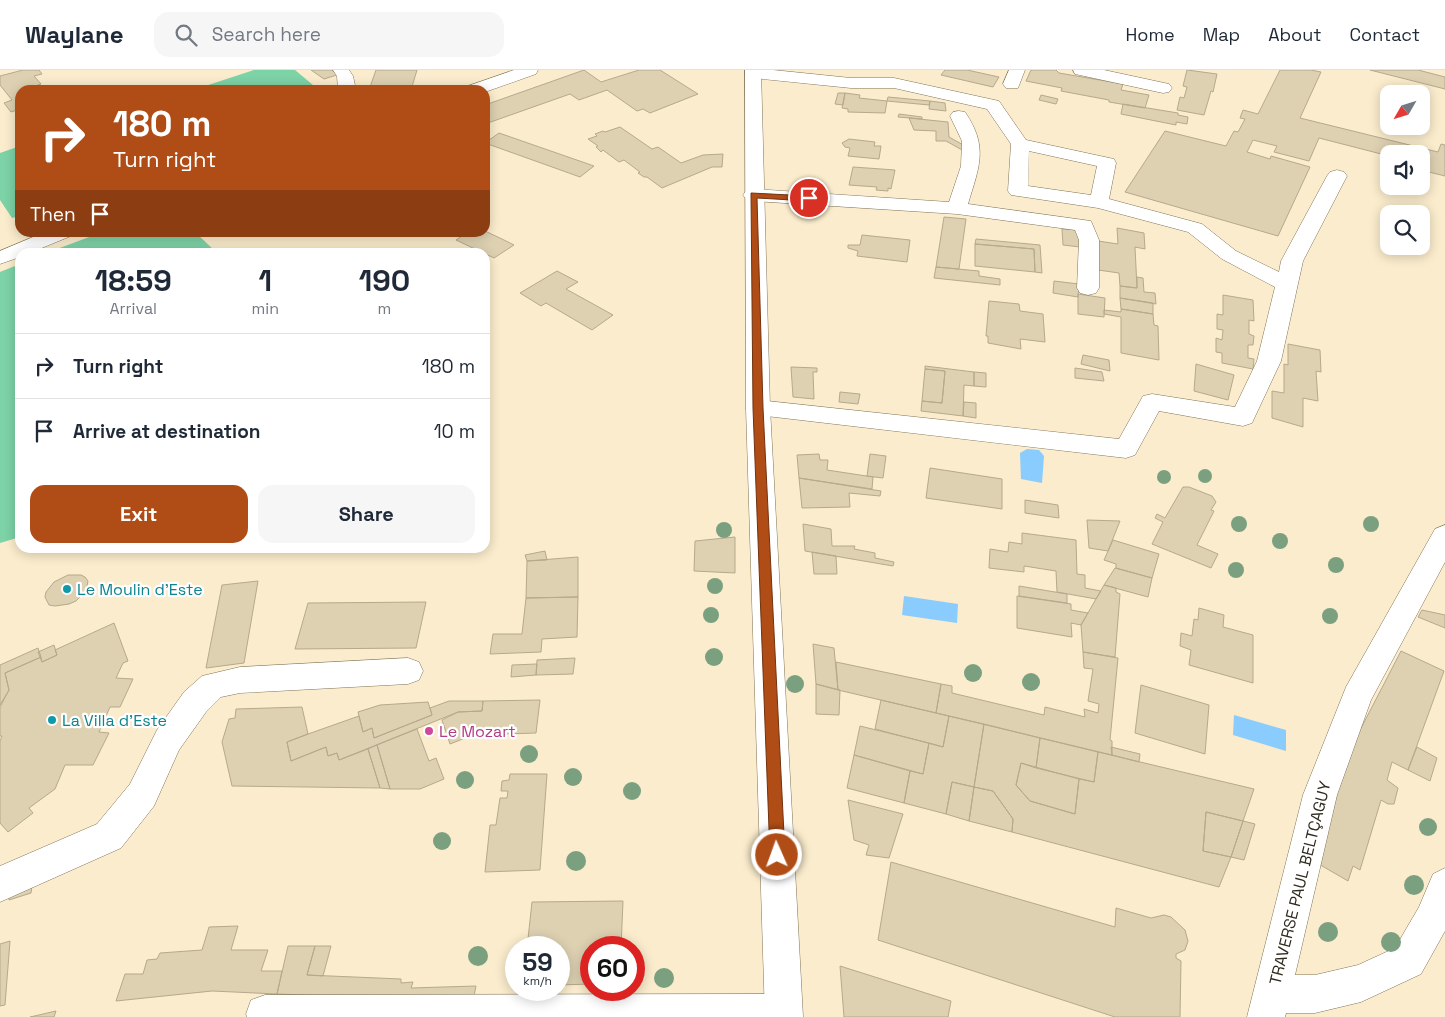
<!DOCTYPE html>
<html lang="en">
<head>
<meta charset="utf-8">
<style>
	:root { --surface:#fff; --page:#f6f6f7; --text:#1f2937; --muted:#747a83; --line:#e0e1e3; --accent:#b04d16 }
	body { margin:0; font-family:"Space Grotesk",sans-serif; background:var(--page); color:var(--text); height:100vh; display:flex; flex-direction:column; font-size:19px; white-space:nowrap }
	* { box-sizing:border-box; margin:0 }
	p { font-size:16px; color:var(--muted) }
	.icon { flex:none; width:28px; height:28px; fill:none; stroke:currentColor; stroke-width:2; stroke-linecap:round; stroke-linejoin:round }
	.map { position:relative; flex:1; overflow:hidden }
	.drawer { position:absolute; left:15px; top:178px; width:475px; height:305px; display:flex; flex-direction:column; background:var(--surface); border-radius:15px; box-shadow:0 2px 12px #0003 }
	.drawer>* { flex:none }
	.banner { position:absolute; left:15px; top:15px; width:475px; height:152px; border-radius:15px; box-shadow:0 2px 12px #0003; background:#b04d16; color:#fff; overflow:hidden }
	.needle { width:32px; rotate:231deg }
	.buttons { position:absolute; left:1380px; top:15px; display:grid; gap:10px }
	.buttons a { display:grid; place-items:center; width:50px; height:50px; border-radius:10px; background:var(--surface); box-shadow:0 2px 12px #0003; font-size:25px }
	.speed { position:absolute; left:505px; top:866px; display:flex; gap:10px; font-size:25px; font-weight:700; text-align:center }
	.speed>* { display:grid; place-content:center; width:65px; height:65px; border-radius:50%; background:var(--surface); box-shadow:0 2px 12px #0003; line-height:1 }
	.speed small { font-size:12px; font-weight:400 }
	.speed .limit { border:8px solid #d22; background:#fff; color:#111 }
	.pin { position:absolute; display:grid; place-items:center; width:42px; height:42px; color:#fff; margin:-21px; border:2px solid #fff; border-radius:50%; box-shadow:0 1px 5px #0007 }
	.me { position:absolute; width:55px; margin:-28px; rotate:358deg; stroke-linejoin:round; filter:drop-shadow(0 0 4px #0008) }
	.turn { display:flex; align-items:center; gap:18px; height:105px; padding:0 15px; font-size:22px }
	.turn .icon { width:65px; height:65px; stroke-width:2.5 }
	.turn b { display:block; font-size:35px; line-height:42px }
	.then { display:flex; align-items:center; height:48px; padding:0 15px; background:#0003; gap:10px; font-size:19px }
	.eta { display:flex; justify-content:space-evenly; align-items:center; height:85px; text-align:center }
	.eta b { font-size:30px; font-weight:800; line-height:35px }
	.button { display:flex; gap:10px; margin-top:auto; padding:10px 15px }
	.button a { flex:1; height:58px; border-radius:15px; background:var(--accent); color:#fff; font-size:20px; font-weight:800; line-height:58px; text-align:center }
	.button a+a { background:var(--page); color:var(--text) }
	ul { padding:0; list-style:none }
	li { display:flex; align-items:center; gap:15px; height:65px; padding:0 15px; border-top:1px solid var(--line) }
	li div { flex:1 }
	li b { display:block; font-size:19px }
	li em { font-style:normal }
	header { display:flex; align-items:center; gap:30px; box-sizing:border-box; height:70px; padding:0 25px; background:var(--surface); border-bottom:1px solid var(--line) }
	header strong { font-size:24px }
	nav { display:flex; gap:28px; margin-inline-start:auto; font-size:18px }
	.search { width:350px; height:45px; background:var(--page); display:flex; align-items:center; gap:12px; box-sizing:border-box; padding:0 18px; border-radius:15px; color:var(--muted); font-size:19px }
	.map>svg:first-child { display:block }
</style>
</head>
<body>
<header>
<strong>Waylane</strong>
<div class="search"><svg class="icon" aria-label="search" viewBox="0 0 24 24"><circle cx="10" cy="10" r="6"/><path d="M15 15l6 6"/></svg>Search here</div>
<nav><a>Home</a><a>Map</a><a>About</a><a>Contact</a></nav>
</header>
<div class="map">
<svg width="1445" height="947" viewBox="0 0 1445 947">
	<rect width="100%" height="100%" fill="#faeccc"/>
	<path fill="#7dd2a6" d="M254 0H295L319 20H193Z
		M20 76V146L12 148 0 130V83Z
		M100 163H196L216 182H49Z
		M20 194V467L0 473V202Z"/>
	<path fill="#89ccfd" d="M1027 379 1039 380 1044 386 1042 413 1021 409 1020 383Z
		M904 526 958 534 957 553 902 545Z
		M1234 645 1286 660V681L1233 665Z"/>
	<path fill="#ded1b2" stroke="#b6a98c" d="M23 0H39L42 4 34 6 41 14 32 17 35 20H20V39L11 42 4 33 12 30 0 15V6Z
		M311 0H334L340 4 324 9Z
		M376 0H417L411 20H369Z
		M584 0 601 12 639 0H660L698 24 650 43 643 39 637 41 607 20 579 30 570 24 485 54V35Z
		M945 0H967L999 7 993 17 941 5Z
		M1031 0H1056L1059 3 1123 14 1121 20 1149 25 1145 38 1109 32V30L1061 21 1062 18 1026 11Z
		M1187 0 1217 4 1213 22 1211 21 1204 45 1177 40 1180 27 1184 28 1187 17 1183 16Z
		M1280 0H1311L1321 2 1300 48 1438 82 1441 74 1445 75V106L1425 101 1427 95 1421 94V84H1389V86L1319 68 1309 91 1274 82 1277 76 1253 70 1247 82 1270 89 1271 86 1310 97 1278 166 1125 122 1165 61 1226 76 1234 61 1238 62 1245 49 1240 48 1243 40 1258 44Z
		M1370 0H1418L1445 7V19Z
		M838 23H845L843 35 835 34Z
		M845 23 860 25 859 28 887 31 885 43 848 42V39L842 38Z
		M1041 25 1058 29 1056 34 1039 30Z
		M888 27 930 31 929 35 887 31Z
		M930 31 945 33 946 41 929 39Z
		M1123 34 1178 43V45L1188 47 1187 54 1176 52V55L1121 44Z
		M899 44 922 47V49L898 47Z
		M909 48 948 52 949 67 965 76 964 81 946 71H936V61L914 60Z
		M620 57 652 79 658 77 681 93 703 85 723 84 722 97H712L662 118 647 107H644L638 103 640 102 624 90 619 92 603 80 601 82 596 77 598 76 588 69 597 66 595 64 603 61 605 62Z
		M499 63 594 96 580 107 485 73Z
		M849 69 875 72 874 76H881L879 89 848 86 850 78 845 77 842 73Z
		M853 97 895 100 891 119 888 118V121L876 120 877 117 849 115Z
		M944 147 966 149 959 199 936 197Z
		M1117 158 1144 163 1145 179 1135 177 1137 218 1120 216 1119 203 1098 200V171L1118 174Z
		M1062 159 1081 160 1080 177 1063 175Z
		M485 161 502 169 514 175 494 188 456 170 468 162H485Z
		M862 165 910 170 907 192 857 186 858 181 848 178V175H860Z
		M976 169 1040 175 1042 203 1035 202 1034 179 975 174Z
		M975 174 1034 179 1035 202 975 196Z
		M936 197 979 201V206L1000 209V215L934 208Z
		M557 201 578 212 566 219 613 245 592 260 546 233 541 236 520 223Z
		M1137 207 1143 208 1144 222 1155 223 1156 234 1120 228V216L1137 218Z
		M1054 211 1079 214 1078 227 1053 223Z
		M1078 224 1105 228 1104 247 1078 244Z
		M1223 225 1253 230 1254 251 1249 250V264L1254 266 1253 275H1248V288L1254 289 1253 299 1222 293V283L1216 282V268L1222 270 1223 260 1217 259V244L1223 245Z
		M1120 228 1153 233V244L1121 239Z
		M989 231 1019 234 1020 241 1043 244 1045 272 1020 269 1021 279 988 273V266H986Z
		M1121 239 1153 244 1154 255 1158 256 1159 290 1121 283V247L1104 244V240L1121 242Z
		M1288 274 1320 280 1321 302 1316 301 1318 331 1303 328V357L1272 348V321L1284 323V294L1288 295Z
		M1083 285 1109 290 1110 301 1081 294Z
		M1196 294 1234 305 1228 330 1194 321Z
		M925 296 974 302V316L964 315 963 346 921 341 922 331 942 333 945 301 925 299Z
		M791 297 817 298V302H813L814 329 793 327Z
		M1075 298 1102 302 1104 311 1075 308Z
		M925 299 945 301 942 333 922 331Z
		M974 302 986 303V317L974 316Z
		M840 322 860 324 858 334 839 332Z
		M964 332 976 333V348L963 346Z
		M819 384 820 390H828L827 400 873 407 872 419 799 408 797 385Z
		M870 384 886 386 883 408 867 406Z
		M930 398 1002 409V439L926 428Z
		M799 408 881 421 880 426 849 423 850 437 802 438Z
		M1183 417H1189L1212 426 1216 432 1211 440 1214 441 1197 475 1218 484 1211 498 1152 474 1163 452 1155 448 1157 444 1165 448Z
		M1025 430 1058 435 1059 448 1025 443Z
		M1087 450 1120 451 1108 481 1089 478Z
		M803 454 831 459 832 476H855L854 479 875 483V488L894 492 893 496 805 481Z
		M1022 463 1076 470 1077 504 1085 505V518L1101 521 1096 529 1057 522 1056 501 1024 496V502L989 498 990 479 1008 482 1009 472 1022 474Z
		M735 467V503L694 501 695 471Z
		M1113 470 1159 484 1152 508 1116 498V494L1104 490Z
		M545 481 547 490 527 491 525 485Z
		M812 482 836 486 837 504H814Z
		M578 487V527L526 528 527 491Z
		M1115 498 1152 508 1148 527 1104 515Z
		M68 505H81L85 507 88 511 86 521 76 531 69 534 55 536 49 535 45 527 46 522 54 512Z
		M258 511 244 593 206 598 222 515Z
		M1104 515 1116 518V522L1120 524 1115 587 1083 582 1081 555Z
		M1019 516 1067 524V533L1019 526Z
		M1017 526 1071 534V540L1088 543 1081 555 1071 553 1072 567 1017 558Z
		M578 527 577 567 542 569 541 582 490 584 493 564H522L526 528Z
		M426 532 416 578 295 579 308 533Z
		M1199 538 1224 545 1223 557 1253 565V613L1189 595 1191 580 1180 576 1181 563 1192 566 1194 549 1198 550Z
		M1422 540 1445 545V558L1418 547Z
		M114 553 128 591 123 593 116 608 133 609 120 637H110L99 662 109 663 93 695H65L55 719 29 738 33 743 8 762 0 753V671L2 666H0V637L9 620 5 603 41 587 42 592 57 585 55 580Z
		M813 574 834 578 838 620 816 614Z
		M54 575 57 585 42 592 38 582Z
		M38 578 41 587 5 603 9 620 0 635V595Z
		M1401 581 1444 601 1408 700 1392 692 1387 710 1398 718 1394 734H1388L1381 730 1360 800 1353 796 1348 811 1317 793 1344 691Z
		M1083 582 1118 588 1110 670 1112 671V685L936 643 941 614 952 616V623L1044 645 1045 637 1085 647 1084 639 1098 643 1099 634 1088 631 1093 599 1084 598Z
		M575 588 573 604 536 605 537 590Z
		M836 592 941 614 936 643 838 620Z
		M537 594 536 605 511 607 512 595Z
		M816 614 840 620 839 645 816 644Z
		M1141 615 1209 635 1205 684 1135 663Z
		M540 630 536 663 473 665 450 674 442 650 458 642 482 641 483 631Z
		M881 630 949 646 943 677 875 659Z
		M449 631H483L482 641 458 642 339 690 337 683 328 686 326 677 291 691 287 672 308 664 359 646 363 662 372 658 374 668 432 645 430 638Z
		M428 632 432 645 374 668 372 658 363 662 358 642 380 635Z
		M302 637 308 664 287 672 291 691 326 677 328 686 337 683 339 690 368 679 380 718 232 716 222 672 229 649 235 648 236 639Z
		M949 646 984 654 974 717 952 712 946 744 904 733 910 701 923 704 929 673 943 677Z
		M984 654 1040 668 1036 698 1021 693 1016 715 1030 731 1075 744 1079 709 1094 712 1098 682 1254 719 1243 751 1206 742 1203 781 1231 787 1219 817 1012 762 1013 749 993 721 974 717Z
		M860 656 929 673 923 704 854 685Z
		M417 659 429 691 436 688 444 709 420 719H390L377 675Z
		M1040 668 1098 682 1094 712 1036 698Z
		M377 675 390 719 380 718 368 679Z
		M1111 677 1140 684 1139 692 1112 685Z
		M1417 677 1437 688 1430 711 1408 700Z
		M854 685 910 701 904 733 847 718Z
		M1021 693 1079 709 1075 744 1030 731 1016 715Z
		M510 704H547L540 800 485 802 490 755H496L500 728H507L508 721H501L502 711 509 710Z
		M952 712 974 717 969 751 946 744Z
		M974 717 993 721 1013 749 1012 762 969 751Z
		M848 730 903 744 889 788 866 785 869 775 854 770Z
		M1206 742 1243 751 1231 787 1203 781Z
		M1243 751 1255 754 1244 790 1231 787Z
		M891 792 1115 857 1116 838 1151 848 1164 845 1171 847 1185 860 1188 871 1185 880 1176 884V888L1181 891 1180 947H1115L878 870Z
		M33 809 31 823 9 830 10 817Z
		M623 831 621 878H591V914L559 915V878H527L532 832Z
		M238 856 231 880H268L261 901H282L277 924 212 921 116 931 125 904H143L147 890 157 889 160 883 202 880 209 857Z
		M10 871 5 935 0 936V874Z
		M288 876H315L307 905 401 909V913L413 912 411 918 476 916 473 931 277 924Z
		M315 876H331L323 906 307 905Z
		M840 896 951 931 948 947H844Z
		M56 941 54 947H30Z"/>
	<g fill="none" stroke-linecap="round" stroke-linejoin="round">
		<defs>
			<path id="minor" d="M333 0H349L353 6 356 20H338L337 6Z
				M747 0H773L851 8H894L999 31 1026 70 1114 89 1116 93 1109 129 1202 154 1236 181 1279 202 1281 191 1327 106 1330 102 1337 100 1344 102 1347 106 1303 191 1281 291 1252 353 1243 356 1159 341 1135 385 1126 388 749 344 746 338 749 332 758 330 1119 369 1143 326 1152 324 1235 337 1257 291 1275 217 1222 189 1188 162 1098 138 1011 125 1008 121 1011 74 987 39 894 18H851L753 8 747 7 745 3ZM1029 81 1097 96 1091 125 1028 116Z
				M1009 0H1025L1018 18H1006L1003 14Z
				M1073 0H1104L1169 14 1172 18 1169 22 1163 23 1075 4Z
				M959 41 965 42C989 77 979 97 968 134L1091 151 1099 170V218L1096 223 1088 225 1080 223 1077 218 1079 170 1075 160 957 144 753 131 746 129 743 125 746 121 753 119 949 132 961 96 962 71 950 46 953 42Z
				M1445 455V492L1371 630 1337 725 1295 905H1315L1358 895 1395 878 1419 837 1433 804 1445 798V861L1421 904 1361 932 1315 943H1286L1285 947H1247L1303 725 1346 617 1435 459Z
				M408 588 419 592 423 601 419 610 408 614 240 623 221 627 206 642 179 680 154 736 121 778 0 832V796L97 754 130 714 157 660 184 622 202 606 240 597Z
				M783 924 797 929 802 943 800 947H247L246 944 251 930 265 925Z"/>
			<path id="major" d="M514 0H538L536 4 485 22V20H465L468 16Z
				M745 0H761L770 338 803 947H765L746 338Z
				M45 162H74L71 166 32 182H20V187L0 194V181Z"/>
		</defs>
		<use href="#minor" stroke="#807457" stroke-width="1"/>
		<use href="#major" stroke="#807457" stroke-width="1"/>
		<use href="#minor" fill="#fff" fill-rule="evenodd"/>
		<use href="#major" fill="#fff" fill-rule="evenodd"/>
	</g>
	<g fill="#7ba07f">
		<circle cx="1205" cy="406" r="7"/>
		<circle cx="1164" cy="407" r="7"/>
		<circle cx="1239" cy="454" r="8"/>
		<circle cx="1371" cy="454" r="8"/>
		<circle cx="724" cy="460" r="8"/>
		<circle cx="1280" cy="471" r="8"/>
		<circle cx="1336" cy="495" r="8"/>
		<circle cx="1236" cy="500" r="8"/>
		<circle cx="715" cy="516" r="8"/>
		<circle cx="711" cy="545" r="8"/>
		<circle cx="1330" cy="546" r="8"/>
		<circle cx="714" cy="587" r="9"/>
		<circle cx="973" cy="603" r="9"/>
		<circle cx="1031" cy="612" r="9"/>
		<circle cx="795" cy="614" r="9"/>
		<circle cx="529" cy="684" r="9"/>
		<circle cx="573" cy="707" r="9"/>
		<circle cx="465" cy="710" r="9"/>
		<circle cx="632" cy="721" r="9"/>
		<circle cx="1428" cy="757" r="9"/>
		<circle cx="442" cy="771" r="9"/>
		<circle cx="576" cy="791" r="10"/>
		<circle cx="1414" cy="815" r="10"/>
		<circle cx="1328" cy="862" r="10"/>
		<circle cx="1391" cy="872" r="10"/>
		<circle cx="478" cy="886" r="10"/>
		<circle cx="664" cy="908" r="10"/>
	</g>
	<path fill="#b04d16" stroke="#72320e" d="M751 123 809 126 813 128 809 131 757 128 763 338 785 785 782 790 777 792 772 790 770 785 753 338Z"/>
	<g fill="#0f9aa8" stroke="#fff" stroke-width="2">
		<circle cx="67" cy="519" r="5"/>
		<circle cx="52" cy="650" r="5"/>
	</g>
	<circle fill="#d1479c" stroke="#fff" stroke-width="2" cx="429" cy="661" r="5"/>
	<g text-anchor="middle" dominant-baseline="central" stroke-width="4.5" stroke-linejoin="round" paint-order="stroke">
		<g font-size="16" fill="#0d838f" stroke="#fff" text-anchor="start">
			<text x="77" y="519">Le Moulin d'Este</text>
			<text x="62" y="650">La Villa d'Este</text>
		</g>
		<g font-size="16" fill="#b23c85" stroke="#fff" text-anchor="start">
			<text x="439" y="661">Le Mozart</text>
		</g>
		<g font-size="16" fill="#302b1f" stroke="#fff">
			<text transform="translate(1300 813) rotate(-76)">TRAVERSE PAUL BELTÇAGUY</text>
		</g>
	</g>
</svg>
<div class="buttons">
<a><svg class="needle" viewBox="-14 -14 28 28"><path d="M0-13l5 13h-10z" fill="#e53935"/><path d="M0 13l5-13h-10z" fill="#747a83"/></svg></a>
<a><svg class="icon" aria-label="sound" viewBox="0 0 24 24"><path d="M4 9h4l5-4v14l-5-4H4zM17 9q2 3 0 6"/></svg></a>
<a><svg class="icon" aria-label="search" viewBox="0 0 24 24"><circle cx="10" cy="10" r="6"/><path d="M15 15l6 6"/></svg></a>
</div>
<div class="speed"><div>59<small>km/h</small></div><div class="limit">60</div></div>
<div class="pin" style="left:809px;top:128px;background:#d93025"><svg class="icon" aria-label="arrive" viewBox="0 0 24 24"><path d="M6 21V4h12l-3 4 3 4H6"/></svg></div>
<svg class="me" style="left:777px;top:785px" viewBox="-20 -20 40 40"><circle r="17" fill="#b04d16" stroke="#fff" stroke-width="3"/><path d="M0-11L8 9 0 5-8 9z" fill="#fff"/></svg>
<div class="banner">
<div class="turn"><svg class="icon" aria-label="right" viewBox="0 0 24 24"><path d="M7 20v-9h11M14 6l5 5-5 5"/></svg><div><b>180 m</b>Turn right</div></div>
<div class="then">Then<svg class="icon" aria-label="arrive" viewBox="0 0 24 24"><path d="M6 21V4h12l-3 4 3 4H6"/></svg></div>
</div>
<section class="drawer">
<div class="eta">
<div><b>18:59</b><p>Arrival</p></div>
<div><b>1</b><p>min</p></div>
<div><b>190</b><p>m</p></div>
</div>
<ul>
<li><svg class="icon" aria-label="right" viewBox="0 0 24 24"><path d="M7 20v-9h11M14 6l5 5-5 5"/></svg><div><b>Turn right</b></div><em>180 m</em></li>
<li><svg class="icon" aria-label="arrive" viewBox="0 0 24 24"><path d="M6 21V4h12l-3 4 3 4H6"/></svg><div><b>Arrive at destination</b></div><em>10 m</em></li>
</ul>
<div class="button"><a>Exit</a><a>Share</a></div>
</section>
</div>
</body>
</html>
